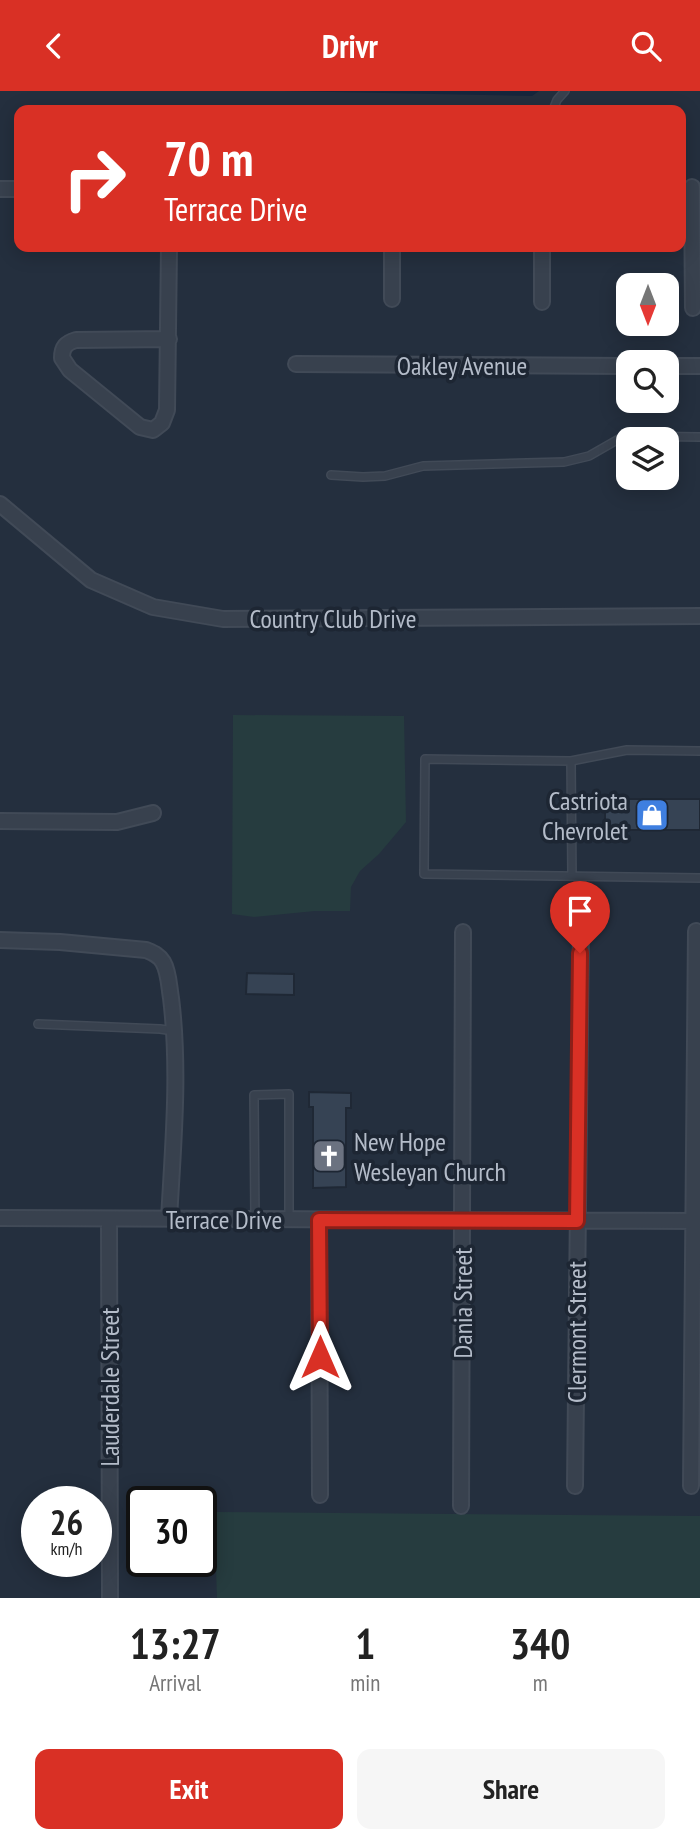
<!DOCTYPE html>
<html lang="en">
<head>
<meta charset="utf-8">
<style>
	:root { --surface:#fff; --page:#f6f6f6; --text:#222; --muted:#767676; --accent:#d93025 }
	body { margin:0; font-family:"PT Sans Narrow",sans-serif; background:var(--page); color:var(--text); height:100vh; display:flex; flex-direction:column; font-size:26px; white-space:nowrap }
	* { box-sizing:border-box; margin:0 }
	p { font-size:23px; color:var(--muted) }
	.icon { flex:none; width:38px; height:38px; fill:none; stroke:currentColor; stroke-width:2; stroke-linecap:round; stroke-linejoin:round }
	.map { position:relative; height:1507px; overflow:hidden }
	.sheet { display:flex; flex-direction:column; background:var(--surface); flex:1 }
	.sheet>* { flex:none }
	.hud { position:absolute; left:14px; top:14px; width:672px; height:147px; border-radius:14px; box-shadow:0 4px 18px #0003; background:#d93025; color:#fff; overflow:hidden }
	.needle { width:46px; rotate:180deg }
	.buttons { position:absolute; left:616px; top:182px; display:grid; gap:14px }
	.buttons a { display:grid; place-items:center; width:63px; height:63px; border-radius:14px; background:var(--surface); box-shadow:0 4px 18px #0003; font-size:35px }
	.speed { position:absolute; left:21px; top:1395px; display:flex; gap:14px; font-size:35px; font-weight:700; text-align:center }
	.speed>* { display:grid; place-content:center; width:91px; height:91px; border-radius:50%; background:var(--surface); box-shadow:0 4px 18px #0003; line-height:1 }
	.speed small { font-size:18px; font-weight:400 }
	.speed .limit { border:4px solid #111; border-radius:10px; background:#fff; color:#111 }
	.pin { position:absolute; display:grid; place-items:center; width:60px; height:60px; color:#fff; margin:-72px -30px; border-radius:50% 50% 50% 0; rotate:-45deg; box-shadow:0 0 7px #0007 }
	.pin .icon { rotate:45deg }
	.me { position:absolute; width:77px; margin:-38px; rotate:0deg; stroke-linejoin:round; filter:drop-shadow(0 0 5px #0008) }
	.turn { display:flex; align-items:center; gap:24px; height:147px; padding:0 35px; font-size:32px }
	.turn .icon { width:91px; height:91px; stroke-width:2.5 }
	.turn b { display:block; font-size:49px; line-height:60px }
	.eta { display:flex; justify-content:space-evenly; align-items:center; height:119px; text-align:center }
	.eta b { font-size:42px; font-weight:700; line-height:49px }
	.button { display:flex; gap:14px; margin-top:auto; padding:14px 35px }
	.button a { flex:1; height:80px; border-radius:14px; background:var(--accent); color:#fff; font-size:28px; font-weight:700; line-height:80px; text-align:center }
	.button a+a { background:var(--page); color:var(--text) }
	header { display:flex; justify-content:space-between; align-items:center; height:91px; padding:0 35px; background:var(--accent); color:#fff; font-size:32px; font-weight:700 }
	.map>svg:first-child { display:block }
</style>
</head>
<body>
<header><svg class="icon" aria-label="back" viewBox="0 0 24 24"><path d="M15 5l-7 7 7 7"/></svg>Drivr<svg class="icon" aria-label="search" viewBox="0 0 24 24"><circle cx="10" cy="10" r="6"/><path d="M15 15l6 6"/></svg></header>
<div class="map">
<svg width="700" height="1507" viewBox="0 0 700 1507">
	<rect width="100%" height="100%" fill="#242f3e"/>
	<path fill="#263c3f" d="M233 624 404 625 406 731 379 763 360 780 351 796 350 820H315L254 826 232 823Z
		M214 1421 700 1425V1507H217Z"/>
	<path fill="#17263c" d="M284 0H539L532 5Z"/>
	<path fill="#364354" stroke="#1f2835" stroke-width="2" d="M605 708H700V739H605Z
		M247 882 294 883V904L246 903Z
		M309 1001 351 1002V1017H346V1096L313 1097V1016H309Z"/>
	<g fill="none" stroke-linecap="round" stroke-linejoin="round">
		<defs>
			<path id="service" d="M553 19 557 9 565 0
				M331 384 363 386 385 385 423 375 564 371 589 365 624 345 700 346
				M700 660 627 659 571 670 425 668 424 783 700 787
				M571 670 572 785
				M38 933 160 938 174 940
				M255 1128 254 1004 289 1003V1128"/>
			<path id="minor" d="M692 96 693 217
				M0 98H19
				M169 156 167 319 162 332 153 339 140 336 70 279 62 267C62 256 66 252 76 249L169 248
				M392 156V208
				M542 211V156
				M296 273 628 275
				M667 275H700
				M0 413 91 489 153 516 223 528 700 525
				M0 730 117 731 153 722
				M0 849 60 851 146 859C153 862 159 864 163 871 169 881 169 896 171 907 180 981 173 1054 169 1128
				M0 1127 700 1130
				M109 1128 110 1507
				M319 1129 320 1404
				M575 1395 581 835
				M691 1395 696 840
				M461 1415 463 841"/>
		</defs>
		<use href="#service" stroke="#414a57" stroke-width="10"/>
		<use href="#minor" stroke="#414a57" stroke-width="18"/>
		<use href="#service" stroke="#38414e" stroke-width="7"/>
		<use href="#minor" stroke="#38414e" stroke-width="14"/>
	</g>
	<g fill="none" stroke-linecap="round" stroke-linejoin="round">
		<defs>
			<path id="route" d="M320 1266 319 1129 577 1130 580 862"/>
		</defs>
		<use href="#route" stroke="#8d1f18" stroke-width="18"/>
		<use href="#route" stroke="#d93025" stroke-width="12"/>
	</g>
	<defs>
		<symbol id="shop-square" viewBox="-11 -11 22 22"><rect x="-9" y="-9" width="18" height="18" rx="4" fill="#3f7fe0" stroke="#1d2633"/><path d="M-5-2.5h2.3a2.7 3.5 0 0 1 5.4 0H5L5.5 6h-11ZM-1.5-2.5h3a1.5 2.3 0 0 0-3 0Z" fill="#fff"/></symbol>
		<symbol id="church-square" viewBox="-11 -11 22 22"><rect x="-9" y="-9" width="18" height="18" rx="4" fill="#6b7280" stroke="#1d2633"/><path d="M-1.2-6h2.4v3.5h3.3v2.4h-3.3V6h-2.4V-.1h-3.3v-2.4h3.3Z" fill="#fff"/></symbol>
	</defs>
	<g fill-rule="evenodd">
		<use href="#shop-square" x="633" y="705" width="38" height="38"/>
		<use href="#church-square" x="310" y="1046" width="38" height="38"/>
	</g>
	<g text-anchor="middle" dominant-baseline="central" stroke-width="7" stroke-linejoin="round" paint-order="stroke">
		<g font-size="26" fill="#b4bcc9" stroke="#1d2633">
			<text x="462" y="274">Oakley Avenue</text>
			<text x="333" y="527">Country Club Drive</text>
			<text x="224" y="1128">Terrace Drive</text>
			<text transform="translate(462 1212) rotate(-90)">Dania Street</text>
			<text transform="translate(576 1241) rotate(-90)">Clermont Street</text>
			<text transform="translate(109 1296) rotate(-90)">Lauderdale Street</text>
		</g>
		<g font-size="26" fill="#b4bcc9" stroke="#1d2633" text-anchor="end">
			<text x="628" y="709">Castriota<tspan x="628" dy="30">Chevrolet</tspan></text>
			<text x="354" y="1050" text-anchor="start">New Hope<tspan x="354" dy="30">Wesleyan Church</tspan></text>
		</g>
	</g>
</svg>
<div class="buttons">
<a><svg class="needle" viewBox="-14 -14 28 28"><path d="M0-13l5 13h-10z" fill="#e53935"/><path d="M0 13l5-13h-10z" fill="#767676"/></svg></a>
<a><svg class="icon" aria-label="search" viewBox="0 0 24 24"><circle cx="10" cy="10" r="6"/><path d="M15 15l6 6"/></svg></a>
<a><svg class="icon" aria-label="layers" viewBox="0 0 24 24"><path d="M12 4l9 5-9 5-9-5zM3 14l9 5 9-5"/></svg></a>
</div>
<div class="speed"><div>26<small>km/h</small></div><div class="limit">30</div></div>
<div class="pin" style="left:580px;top:862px;background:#d93025"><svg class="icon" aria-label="arrive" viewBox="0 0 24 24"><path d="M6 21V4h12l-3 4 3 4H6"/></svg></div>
<svg class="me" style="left:320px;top:1266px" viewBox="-20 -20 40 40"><path d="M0-17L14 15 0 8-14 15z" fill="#d93025" stroke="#fff" stroke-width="4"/></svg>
<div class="hud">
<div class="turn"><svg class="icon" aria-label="right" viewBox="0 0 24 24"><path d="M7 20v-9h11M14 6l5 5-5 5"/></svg><div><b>70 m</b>Terrace Drive</div></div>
</div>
</div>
<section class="sheet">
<div class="eta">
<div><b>13:27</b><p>Arrival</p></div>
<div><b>1</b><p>min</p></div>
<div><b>340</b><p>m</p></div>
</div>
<div class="button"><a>Exit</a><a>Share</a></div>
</section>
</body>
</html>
